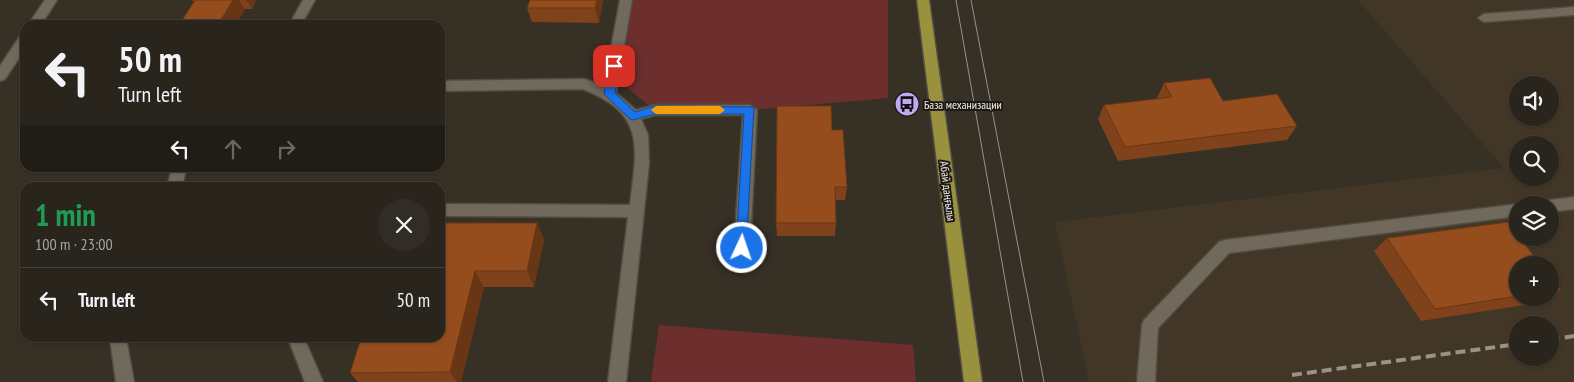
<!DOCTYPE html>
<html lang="en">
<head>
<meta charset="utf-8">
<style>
	:root { --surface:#29241c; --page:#312c25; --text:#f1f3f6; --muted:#a5a4a3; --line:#45413b }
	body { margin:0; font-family:"PT Sans Narrow",sans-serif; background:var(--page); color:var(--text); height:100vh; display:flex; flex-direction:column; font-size:19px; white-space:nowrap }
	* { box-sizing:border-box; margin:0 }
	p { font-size:16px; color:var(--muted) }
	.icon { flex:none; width:28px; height:28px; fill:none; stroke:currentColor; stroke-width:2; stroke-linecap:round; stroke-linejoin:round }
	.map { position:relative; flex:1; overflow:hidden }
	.panel { position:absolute; left:20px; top:182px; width:425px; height:160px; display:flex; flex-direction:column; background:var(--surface); border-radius:15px; box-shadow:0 1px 4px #0004,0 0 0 1px var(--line) }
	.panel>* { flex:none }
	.banner { position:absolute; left:20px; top:20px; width:425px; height:152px; border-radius:15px; box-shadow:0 1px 4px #0004,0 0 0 1px var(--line); background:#29241c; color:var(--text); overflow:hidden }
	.tools { position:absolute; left:1509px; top:76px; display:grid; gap:10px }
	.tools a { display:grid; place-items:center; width:50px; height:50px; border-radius:50%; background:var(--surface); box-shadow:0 1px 4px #0004,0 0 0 1px var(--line); font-size:25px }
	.pin { position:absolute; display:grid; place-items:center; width:42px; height:42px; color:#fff; margin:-21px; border-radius:10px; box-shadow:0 2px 8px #0006 }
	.me { position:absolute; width:55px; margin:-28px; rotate:3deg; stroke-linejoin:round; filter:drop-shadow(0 0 4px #0008) }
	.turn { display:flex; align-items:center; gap:18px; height:105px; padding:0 15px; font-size:22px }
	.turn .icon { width:65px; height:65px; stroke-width:2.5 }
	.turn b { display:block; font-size:35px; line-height:42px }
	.lanes { display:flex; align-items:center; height:48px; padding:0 15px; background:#0003; justify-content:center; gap:25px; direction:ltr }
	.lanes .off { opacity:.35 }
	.round { display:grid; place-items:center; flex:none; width:52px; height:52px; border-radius:26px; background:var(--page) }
	.overview { display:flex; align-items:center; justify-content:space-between; height:85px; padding:0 15px }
	h1 { font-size:30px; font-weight:600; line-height:38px; color:#1e9e55 }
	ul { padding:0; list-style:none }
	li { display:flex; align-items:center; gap:15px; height:65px; padding:0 15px; border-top:1px solid var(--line) }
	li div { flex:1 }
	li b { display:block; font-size:19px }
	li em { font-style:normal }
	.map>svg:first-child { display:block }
</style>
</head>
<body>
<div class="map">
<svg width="1574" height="382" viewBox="0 0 1574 382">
	<rect width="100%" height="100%" fill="#373025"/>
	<path fill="#423726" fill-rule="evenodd" d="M1358 0H1574V382H1089L1055 222 1504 168ZM1518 85H1550V118H1518ZM1518 145H1550V178H1518ZM1518 205H1550V238H1518ZM1518 265H1550V298H1518ZM1518 325H1550V358H1518Z"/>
	<path fill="#6c2f2e" d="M626 0H888V98L763 109 655 110 613 77Z
		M659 325 913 345 916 382H651Z"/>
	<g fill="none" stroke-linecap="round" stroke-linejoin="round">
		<defs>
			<path id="minor" d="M45 0H57L41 25H28Z
				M303 0H315L301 25H289Z
				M620 0H632L616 93 636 110 655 105H750L757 110 750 248 748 253 742 255 736 253 734 248 743 115H655L641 119 648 135 649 163 626 382H608L628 217 440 216V204L630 205C637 147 646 114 583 89L440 91V81L584 79 604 86Z
				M1574 7V15L1484 22 1478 18 1484 14Z
				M25 34V49L5 79 0 81V66L20 36Z
				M172 168H186L182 188H167Z
				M1574 197V209L1550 212V205H1543L1550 200Z
				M1518 204 1522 205H1518V216L1229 253 1158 328 1155 382H1137L1142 325 1144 320 1219 242 1225 240Z
				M110 338H126L134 382H116Z
				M288 338H304L323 382H305Z"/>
			<path id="major" d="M917 0H929L982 382H964Z"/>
		</defs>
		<use href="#minor" stroke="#514c42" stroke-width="3"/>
		<use href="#major" stroke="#514c42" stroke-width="3"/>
		<use href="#minor" fill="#72695d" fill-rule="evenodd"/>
		<use href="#major" fill="#9a913e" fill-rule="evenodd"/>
		<path stroke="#989289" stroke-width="1" d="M956 0 1023 382
			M971 0 1044 382"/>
		<path stroke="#989289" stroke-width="4" stroke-dasharray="10 5" stroke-linecap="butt" d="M1550 340 1574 336
			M1292 375 1518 344"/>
	</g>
	<path fill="#80421a" d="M192 0H256L252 9H245L235 25H179L194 2Z
		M603 0 599 23 532 22 527 8Z
		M1164 83 1223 101 1297 126 1287 140 1118 161 1098 119 1104 105 1158 99 1157 98Z
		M832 130 847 187 845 200H835L836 223 835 236H777L776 223Z
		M440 223H537L544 240 534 287H484L461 382H358L350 373Z
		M1387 238 1518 265V298H1550V276L1561 290 1544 302 1421 321 1374 251Z"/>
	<path fill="#683615" d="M233 0H239L245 9 235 25H218Z
		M246 0H256L252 9Z
		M597 0H603L599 23 595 8Z
		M537 223 544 240 534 287 527 271Z
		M475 271 484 287 461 382H457L450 372Z"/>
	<path fill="#954d1e" stroke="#683615" d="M195 0H233L218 25H179Z
		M530 0H597L595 8H527Z
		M1210 78 1223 101 1277 94 1297 126 1125 147 1104 105 1172 97 1164 83Z
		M777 106H831L832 130H843L847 187H835L836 223H776Z
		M1508 222 1518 234V238H1520L1541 265H1518V296L1435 309 1387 238Z
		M440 223H537L527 271H475L450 372 350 373 361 338H440Z
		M1550 276 1561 290 1550 292Z"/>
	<path fill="#1a73e8" stroke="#114b97" d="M614 63 619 66 615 93 635 112 655 106 754 107 746 252 742 253 736 248 744 114H655L633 120 630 119 604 94 609 66Z"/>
	<path fill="#f59e0b" d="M656 106H720L725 110 720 114H656L651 110Z"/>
	<defs>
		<symbol id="bus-disc" viewBox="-11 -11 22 22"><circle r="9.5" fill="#c2a7f2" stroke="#1c1813"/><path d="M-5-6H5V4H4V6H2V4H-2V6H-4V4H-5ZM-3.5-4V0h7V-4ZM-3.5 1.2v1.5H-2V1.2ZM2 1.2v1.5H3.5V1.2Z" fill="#111"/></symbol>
	</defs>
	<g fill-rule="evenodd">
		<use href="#bus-disc" x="893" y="90" width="28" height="28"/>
	</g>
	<g text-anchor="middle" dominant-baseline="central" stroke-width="4" stroke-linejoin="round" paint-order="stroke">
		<g font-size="12" fill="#f4efe8" stroke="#1c1813" text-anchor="start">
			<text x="924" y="104">База механизации</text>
		</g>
		<g font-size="12" fill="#f4efe8" stroke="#1c1813">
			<text transform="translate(948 191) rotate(83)">Абай даңғылы</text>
		</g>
	</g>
</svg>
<div class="tools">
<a><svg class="icon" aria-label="sound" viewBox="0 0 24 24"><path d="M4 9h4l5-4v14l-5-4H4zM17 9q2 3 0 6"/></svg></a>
<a><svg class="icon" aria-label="search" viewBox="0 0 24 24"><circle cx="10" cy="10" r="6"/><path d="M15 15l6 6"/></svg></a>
<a><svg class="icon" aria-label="layers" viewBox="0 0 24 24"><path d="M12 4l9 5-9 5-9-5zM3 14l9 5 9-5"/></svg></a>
<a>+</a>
<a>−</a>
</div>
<div class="pin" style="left:614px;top:66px;background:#d93025"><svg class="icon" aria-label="arrive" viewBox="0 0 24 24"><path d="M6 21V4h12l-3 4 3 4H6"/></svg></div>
<svg class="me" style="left:742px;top:248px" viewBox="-20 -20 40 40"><circle r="17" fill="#1a73e8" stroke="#fff" stroke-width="3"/><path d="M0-11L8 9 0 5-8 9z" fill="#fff"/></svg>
<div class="banner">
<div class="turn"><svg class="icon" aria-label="left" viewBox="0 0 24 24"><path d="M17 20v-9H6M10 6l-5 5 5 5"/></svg><div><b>50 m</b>Turn left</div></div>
<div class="lanes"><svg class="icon" aria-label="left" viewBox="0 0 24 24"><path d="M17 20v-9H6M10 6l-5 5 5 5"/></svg><svg class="icon off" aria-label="ahead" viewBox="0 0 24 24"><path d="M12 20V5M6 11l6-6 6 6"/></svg><svg class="icon off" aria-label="right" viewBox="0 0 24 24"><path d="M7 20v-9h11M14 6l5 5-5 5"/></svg></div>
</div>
<section class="panel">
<div class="overview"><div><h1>1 min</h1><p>100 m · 23:00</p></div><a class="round"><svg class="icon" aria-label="close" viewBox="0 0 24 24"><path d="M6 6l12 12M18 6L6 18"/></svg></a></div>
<ul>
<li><svg class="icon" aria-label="left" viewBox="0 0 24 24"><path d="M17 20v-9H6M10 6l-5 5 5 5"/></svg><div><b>Turn left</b></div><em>50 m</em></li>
</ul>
</section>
</div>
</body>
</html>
